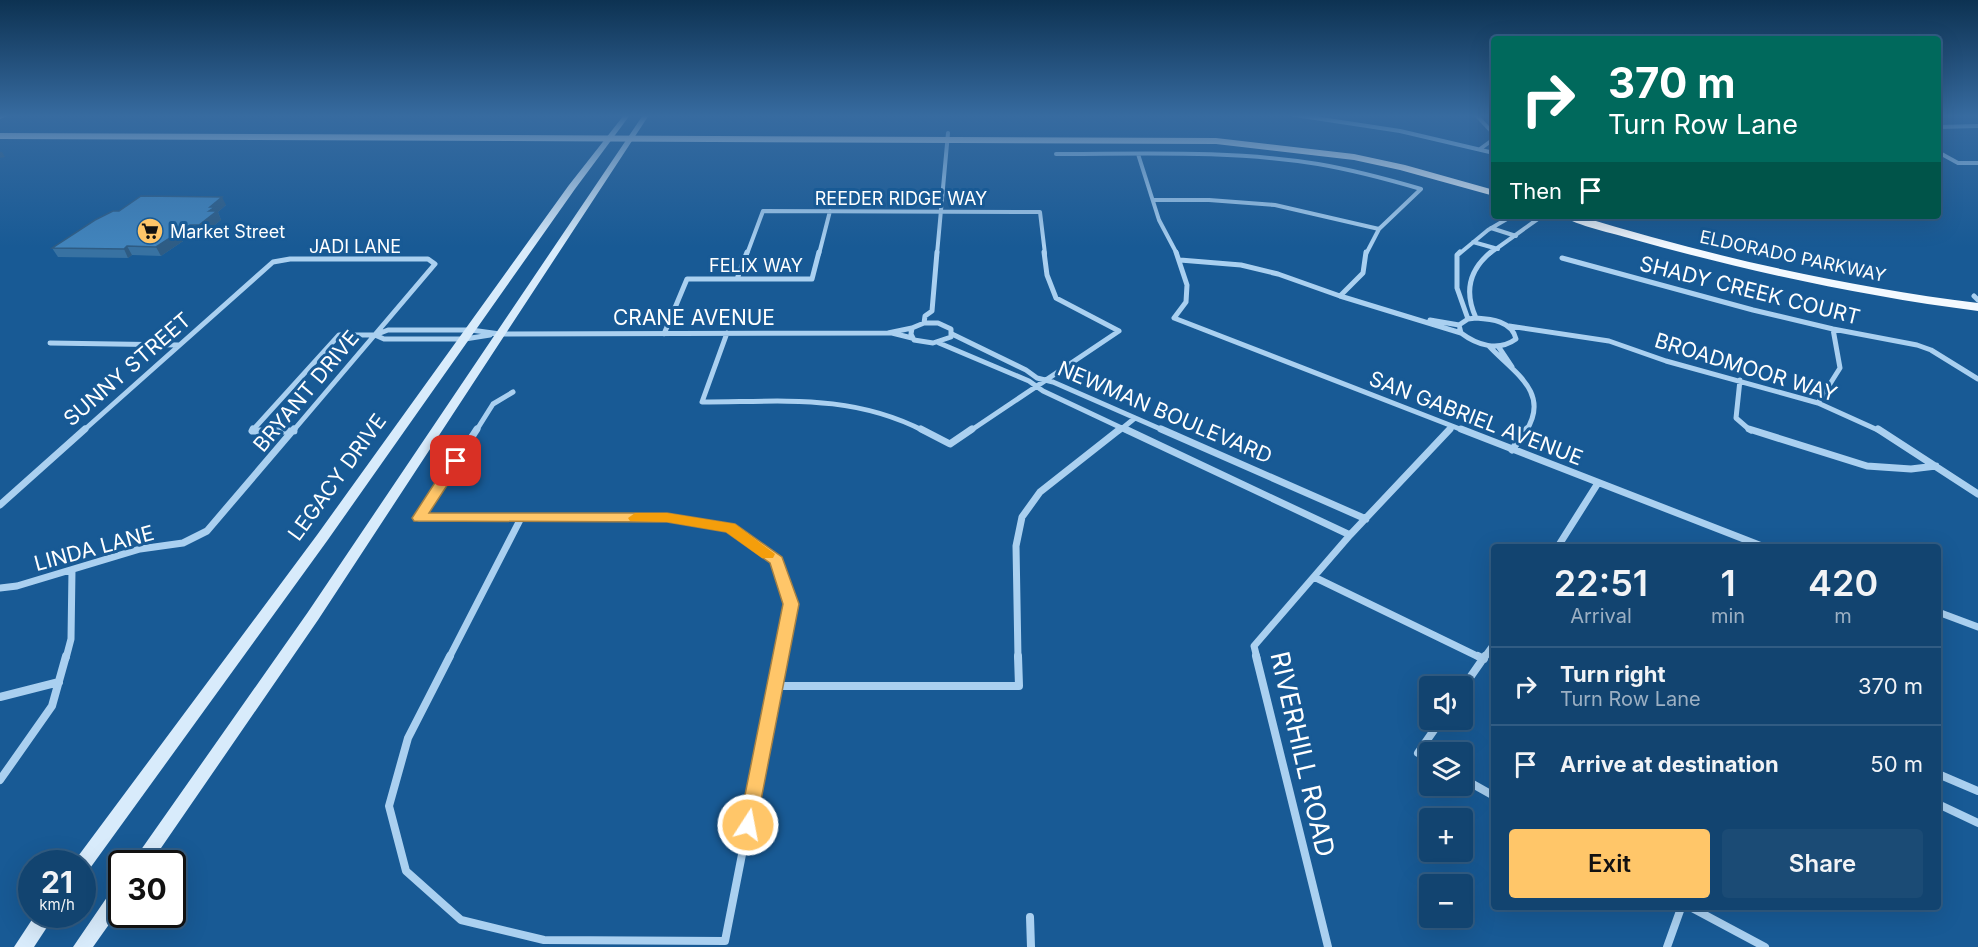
<!DOCTYPE html>
<html lang="en">
<head>
<meta charset="utf-8">
<style>
	:root { --surface:#124470; --page:#1b4b75; --text:#f1f3f6; --muted:#9cb0c3; --line:#315c83; --accent:#ffc669 }
	body { margin:0; font-family:Inter,sans-serif; background:var(--page); color:var(--text); height:100vh; display:flex; flex-direction:column; font-size:22px; white-space:nowrap }
	* { box-sizing:border-box; margin:0 }
	p { font-size:20px; color:var(--muted) }
	.icon { flex:none; width:33px; height:33px; fill:none; stroke:currentColor; stroke-width:2; stroke-linecap:round; stroke-linejoin:round }
	.map { position:relative; flex:1; overflow:hidden }
	.panel { position:absolute; left:1491px; top:544px; width:450px; height:366px; display:flex; flex-direction:column; background:var(--surface); border-radius:6px; box-shadow:0 6px 24px #0002,0 0 0 2px var(--line) }
	.panel>* { flex:none }
	.banner { position:absolute; left:1491px; top:36px; width:450px; height:183px; border-radius:6px; box-shadow:0 6px 24px #0002,0 0 0 2px var(--line); background:#00695c; color:#fff; overflow:hidden }
	.tools { position:absolute; left:1419px; top:676px; display:grid; gap:12px }
	.tools a { display:grid; place-items:center; width:54px; height:54px; border-radius:6px; background:var(--surface); box-shadow:0 6px 24px #0002,0 0 0 2px var(--line); font-size:30px }
	.speed { position:absolute; left:18px; top:850px; display:flex; gap:12px; font-size:30px; font-weight:700; text-align:center }
	.speed>* { display:grid; place-content:center; width:78px; height:78px; border-radius:50%; background:var(--surface); box-shadow:0 6px 24px #0002,0 0 0 2px var(--line); line-height:1 }
	.speed small { font-size:15px; font-weight:400 }
	.speed .limit { border:3px solid #111; border-radius:9px; background:#fff; color:#111 }
	.pin { position:absolute; display:grid; place-items:center; width:51px; height:51px; color:#fff; margin:-26px; border-radius:12px; box-shadow:0 3px 9px #0006 }
	.me { position:absolute; width:66px; margin:-33px; rotate:11deg; stroke-linejoin:round; filter:drop-shadow(0 0 4px #0008) }
	.turn { display:flex; align-items:center; gap:21px; height:126px; padding:0 18px; font-size:27px }
	.turn .icon { width:78px; height:78px; stroke-width:2.5 }
	.turn b { display:block; font-size:42px; line-height:51px }
	.then { display:flex; align-items:center; height:57px; padding:0 18px; background:#0003; gap:12px; font-size:22px }
	.eta { display:flex; justify-content:space-evenly; align-items:center; height:102px; text-align:center }
	.eta b { font-size:36px; font-weight:600; line-height:42px }
	.cta { display:flex; gap:12px; margin-top:auto; padding:12px 18px }
	.cta a { flex:1; height:69px; border-radius:6px; background:var(--accent); color:#111; font-size:24px; font-weight:600; line-height:69px; text-align:center }
	.cta a+a { background:var(--page); color:var(--text) }
	ul { padding:0; list-style:none }
	li { display:flex; align-items:center; gap:18px; height:78px; padding:0 18px; border-top:2px solid var(--line) }
	li div { flex:1 }
	li b { display:block; font-size:22px }
	li em { font-style:normal }
	.map>svg:first-child { display:block }
</style>
</head>
<body>
<div class="map">
<svg width="1978" height="947" viewBox="0 0 1978 947">
	<rect width="100%" height="100%" fill="#185a95"/>
	<g fill="none" stroke-linecap="round" stroke-linejoin="round">
		<path stroke="#aad0f0" stroke-width="4" d="M1295 115 1400 131 1494 153
			M1476 115 1492 132 1491 141 1480 149
			M1938 127 1978 126
			M1938 152 1958 163H1978
			M1056 154C1143 154 1232 150 1318 164 1353 170 1387 179 1421 189
			M1138 154 1159 220 1177 254
			M1153 200H1209L1275 205 1379 229
			M1491 228 1516 236
			M1473 242 1498 249
			M747 254 763 211 1040 212 1045 254
			M819 254 830 211
			M937 254 948 133
			M1366 254 1379 229 1421 189
			M1459 254 1488 230 1512 216
			M1489 254 1542 216"/>
		<path stroke="#aad0f0" stroke-width="5" d="M1176 252 1187 285 1186 302 1174 318 1465 431
			M1460 252 1457 255V288L1468 319
			M1562 258 1753 310 1833 329 1917 345 1931 350 1978 379
			M1180 260 1241 265 1278 274 1340 296 1461 333
			M737 279 747 252
			M1340 296 1363 273 1366 252
			M1974 296 1978 300
			M1476 318C1491 319 1512 321 1516 339 1498 352 1477 345 1461 333L1459 325 1468 319Z
			M1476 318C1464 292 1469 270 1491 252
			M1430 320 1459 325
			M924 323 925 316 932 311 937 252
			M924 323H938L951 329V337L933 343 914 340 911 334 912 328Z
			M1509 326 1609 341 1666 361 1818 403 1880 431
			M727 333 702 402C781 402 850 393 924 431
			M892 333 912 338
			M664 334 687 279H812L819 252
			M952 334 1026 370 1037 378 1053 382 1165 431
			M375 335 384 339H465L490 335
			M50 343 179 345
			M939 343 1029 381 1043 391 1128 431
			M1489 346C1513 372 1551 392 1526 431
			M1498 346 1512 367
			M1740 380 1736 418 1751 431
			M1818 403 1840 368 1833 329
			M83 431 273 262 290 259H428L435 264 293 431
			M252 431 339 335H375L388 330H471L500 334 888 333 912 328
			M476 431 493 404 513 392
			M970 431 1119 331 1056 298 1047 275 1044 252
			M1119 431 1135 418
			M1448 431 1452 427"/>
		<path stroke="#aad0f0" stroke-width="7" d="M253 429 252 431H294
			M921 429 950 444 972 429
			M1125 429 1350 535
			M1161 429 1366 519
			M1461 429 1767 548
			M1749 429 1867 466 1911 469 1936 466
			M1878 429 1978 494
			M1512 450 1527 429
			M0 505 85 429
			M419 518 667 517 730 528 776 560 791 605 781 658
			M419 518 477 429
			M1557 548 1598 483
			M1314 577 1481 658
			M0 588 17 586 140 549 183 543 207 531 294 429
			M1938 612 1978 627
			M66 658 71 639 72 570
			M449 658 521 518
			M1018 658 1016 546 1022 517 1040 492 1120 429
			M1257 658 1254 646 1350 535 1450 429
			M1484 658 1494 644"/>
		<path stroke="#aad0f0" stroke-width="8" d="M450 656 408 738 389 806 406 871 461 920 544 940 725 941 781 656
			M1256 656 1328 947
			M1478 656 1484 659
			M776 686H1019L1018 656
			M1462 689 1485 656
			M0 697 59 682
			M1430 759 1418 753 1441 720
			M1938 774 1978 791
			M1462 778 1494 796
			M0 780 52 706 66 656
			M1938 804 1978 823
			M1692 908 1765 947
			M1030 917 1031 947
			M1667 947 1681 908"/>
		<path fill="#d8ebfb" fill-rule="evenodd" d="M0 115H8V116L0 119Z
			M624 115H630L575 189 327 541 88 871 82 873V864H74L76 859 317 535 569 185Z
			M643 115H649L318 620 150 864H131L308 612Z
			M122 882V906L93 947H73L116 884Z
			M35 915H55L34 947H14Z"/>
		<path fill="#f3f9ff" fill-rule="evenodd" d="M0 133 1216 138 1354 154 1405 165 1494 190V196L1400 170 1354 160 1216 144 0 139Z
			M1563 216H1579C1710 256 1842 286 1978 303V311C1861 296 1746 271 1632 239 1616 234 1574 225 1563 216Z"/>
	</g>
	<path fill="#3872a2" d="M226 205 218 212 221 220 203 234 195 233 161 256 132 255 128 258 58 257 52 248 119 211Z"/>
	<path fill="#2e5c84" d="M0 152H2L5 157 0 158Z
		M222 197 226 205 218 212 221 220 203 234 199 225 210 207Z
		M190 225 195 233 161 256 156 247Z
		M127 246 132 255 128 258 124 249Z"/>
	<path fill="#4184bc" stroke="#2e5c84" stroke-width="1.5" d="M141 196 222 197 210 207H215L209 211H217L199 225H190L156 247 127 246 124 249 52 248 95 220 113 211H119Z"/>
	<linearGradient id="sky" x2="0" y2="1"><stop stop-color="#0d3252"/><stop offset="0.47" stop-color="#376ba0"/><stop offset="1" stop-color="#376ba0" stop-opacity="0"/></linearGradient>
	<rect width="1978" height="247" fill="url(#sky)"/>
	<path fill="#ffc669" stroke="#a68144" stroke-width="1.5" d="M456 457 463 461 429 513H667L735 524 782 557 799 604 755 831 748 833 741 831 739 825 783 604 770 563 726 532 667 522 414 521 412 518 414 515 451 458Z"/>
	<path fill="#f59e0b" d="M635 513H667L735 524 775 554 773 558H762L726 532 667 522 630 521 628 518Z"/>
	<defs>
		<symbol id="supermarket-disc" viewBox="-11 -11 22 22"><circle r="9.5" fill="#ffc669" stroke="#185a95"/><path d="M-6-5.5h2.5l.6 2H6L4.5 2H-2.5L-4.4-4H-6ZM-1.5 3.2a1.3 1.3 0 1 0 .1 0ZM3 3.2a1.3 1.3 0 1 0 .1 0Z" fill="#111"/></symbol>
	</defs>
	<g fill-rule="evenodd">
		<use href="#supermarket-disc" x="135" y="216" width="30" height="30"/>
	</g>
	<g text-anchor="middle" dominant-baseline="central" stroke-width="6" stroke-linejoin="round" paint-order="stroke">
		<g font-size="18" fill="#fff" stroke="#185a95">
			<text x="901" y="198">REEDER RIDGE WAY</text>
			<text x="355" y="246">JADI LANE</text>
			<text transform="translate(1793 256) rotate(12)">ELDORADO PARKWAY</text>
			<text x="756" y="265">FELIX WAY</text>
		</g>
		<g font-size="18" fill="#fff" stroke="#185a95" text-anchor="start">
			<text x="170" y="231">Market Street</text>
		</g>
		<g font-size="21" fill="#fff" stroke="#185a95">
			<text transform="translate(1750 290) rotate(14)">SHADY CREEK COURT</text>
			<text x="694" y="317">CRANE AVENUE</text>
			<text transform="translate(1746 367) rotate(17)">BROADMOOR WAY</text>
			<text transform="translate(127 369) rotate(-41)">SUNNY STREET</text>
			<text transform="translate(306 391) rotate(-50)">BRYANT DRIVE</text>
			<text transform="translate(1165 412) rotate(23)">NEWMAN BOULEVARD</text>
			<text transform="translate(1476 418) rotate(21)">SAN GABRIEL AVENUE</text>
			<text transform="translate(337 477) rotate(-54)">LEGACY DRIVE</text>
			<text transform="translate(94 548) rotate(-15)">LINDA LANE</text>
		</g>
		<g font-size="26" fill="#fff" stroke="#185a95">
			<text transform="translate(1303 754) rotate(77)">RIVERHILL ROAD</text>
		</g>
	</g>
</svg>
<div class="tools">
<a><svg class="icon" aria-label="sound" viewBox="0 0 24 24"><path d="M4 9h4l5-4v14l-5-4H4zM17 9q2 3 0 6"/></svg></a>
<a><svg class="icon" aria-label="layers" viewBox="0 0 24 24"><path d="M12 4l9 5-9 5-9-5zM3 14l9 5 9-5"/></svg></a>
<a>+</a>
<a>−</a>
</div>
<div class="speed"><div>21<small>km/h</small></div><div class="limit">30</div></div>
<div class="pin" style="left:456px;top:461px;background:#d93025"><svg class="icon" aria-label="arrive" viewBox="0 0 24 24"><path d="M6 21V4h12l-3 4 3 4H6"/></svg></div>
<svg class="me" style="left:748px;top:825px" viewBox="-20 -20 40 40"><circle r="17" fill="#ffc669" stroke="#fff" stroke-width="3"/><path d="M0-11L8 9 0 5-8 9z" fill="#fff"/></svg>
<div class="banner">
<div class="turn"><svg class="icon" aria-label="right" viewBox="0 0 24 24"><path d="M7 20v-9h11M14 6l5 5-5 5"/></svg><div><b>370 m</b>Turn Row Lane</div></div>
<div class="then">Then<svg class="icon" aria-label="arrive" viewBox="0 0 24 24"><path d="M6 21V4h12l-3 4 3 4H6"/></svg></div>
</div>
<section class="panel">
<div class="eta">
<div><b>22:51</b><p>Arrival</p></div>
<div><b>1</b><p>min</p></div>
<div><b>420</b><p>m</p></div>
</div>
<ul>
<li><svg class="icon" aria-label="right" viewBox="0 0 24 24"><path d="M7 20v-9h11M14 6l5 5-5 5"/></svg><div><b>Turn right</b><p>Turn Row Lane</p></div><em>370 m</em></li>
<li><svg class="icon" aria-label="arrive" viewBox="0 0 24 24"><path d="M6 21V4h12l-3 4 3 4H6"/></svg><div><b>Arrive at destination</b></div><em>50 m</em></li>
</ul>
<div class="cta"><a>Exit</a><a>Share</a></div>
</section>
</div>
</body>
</html>
